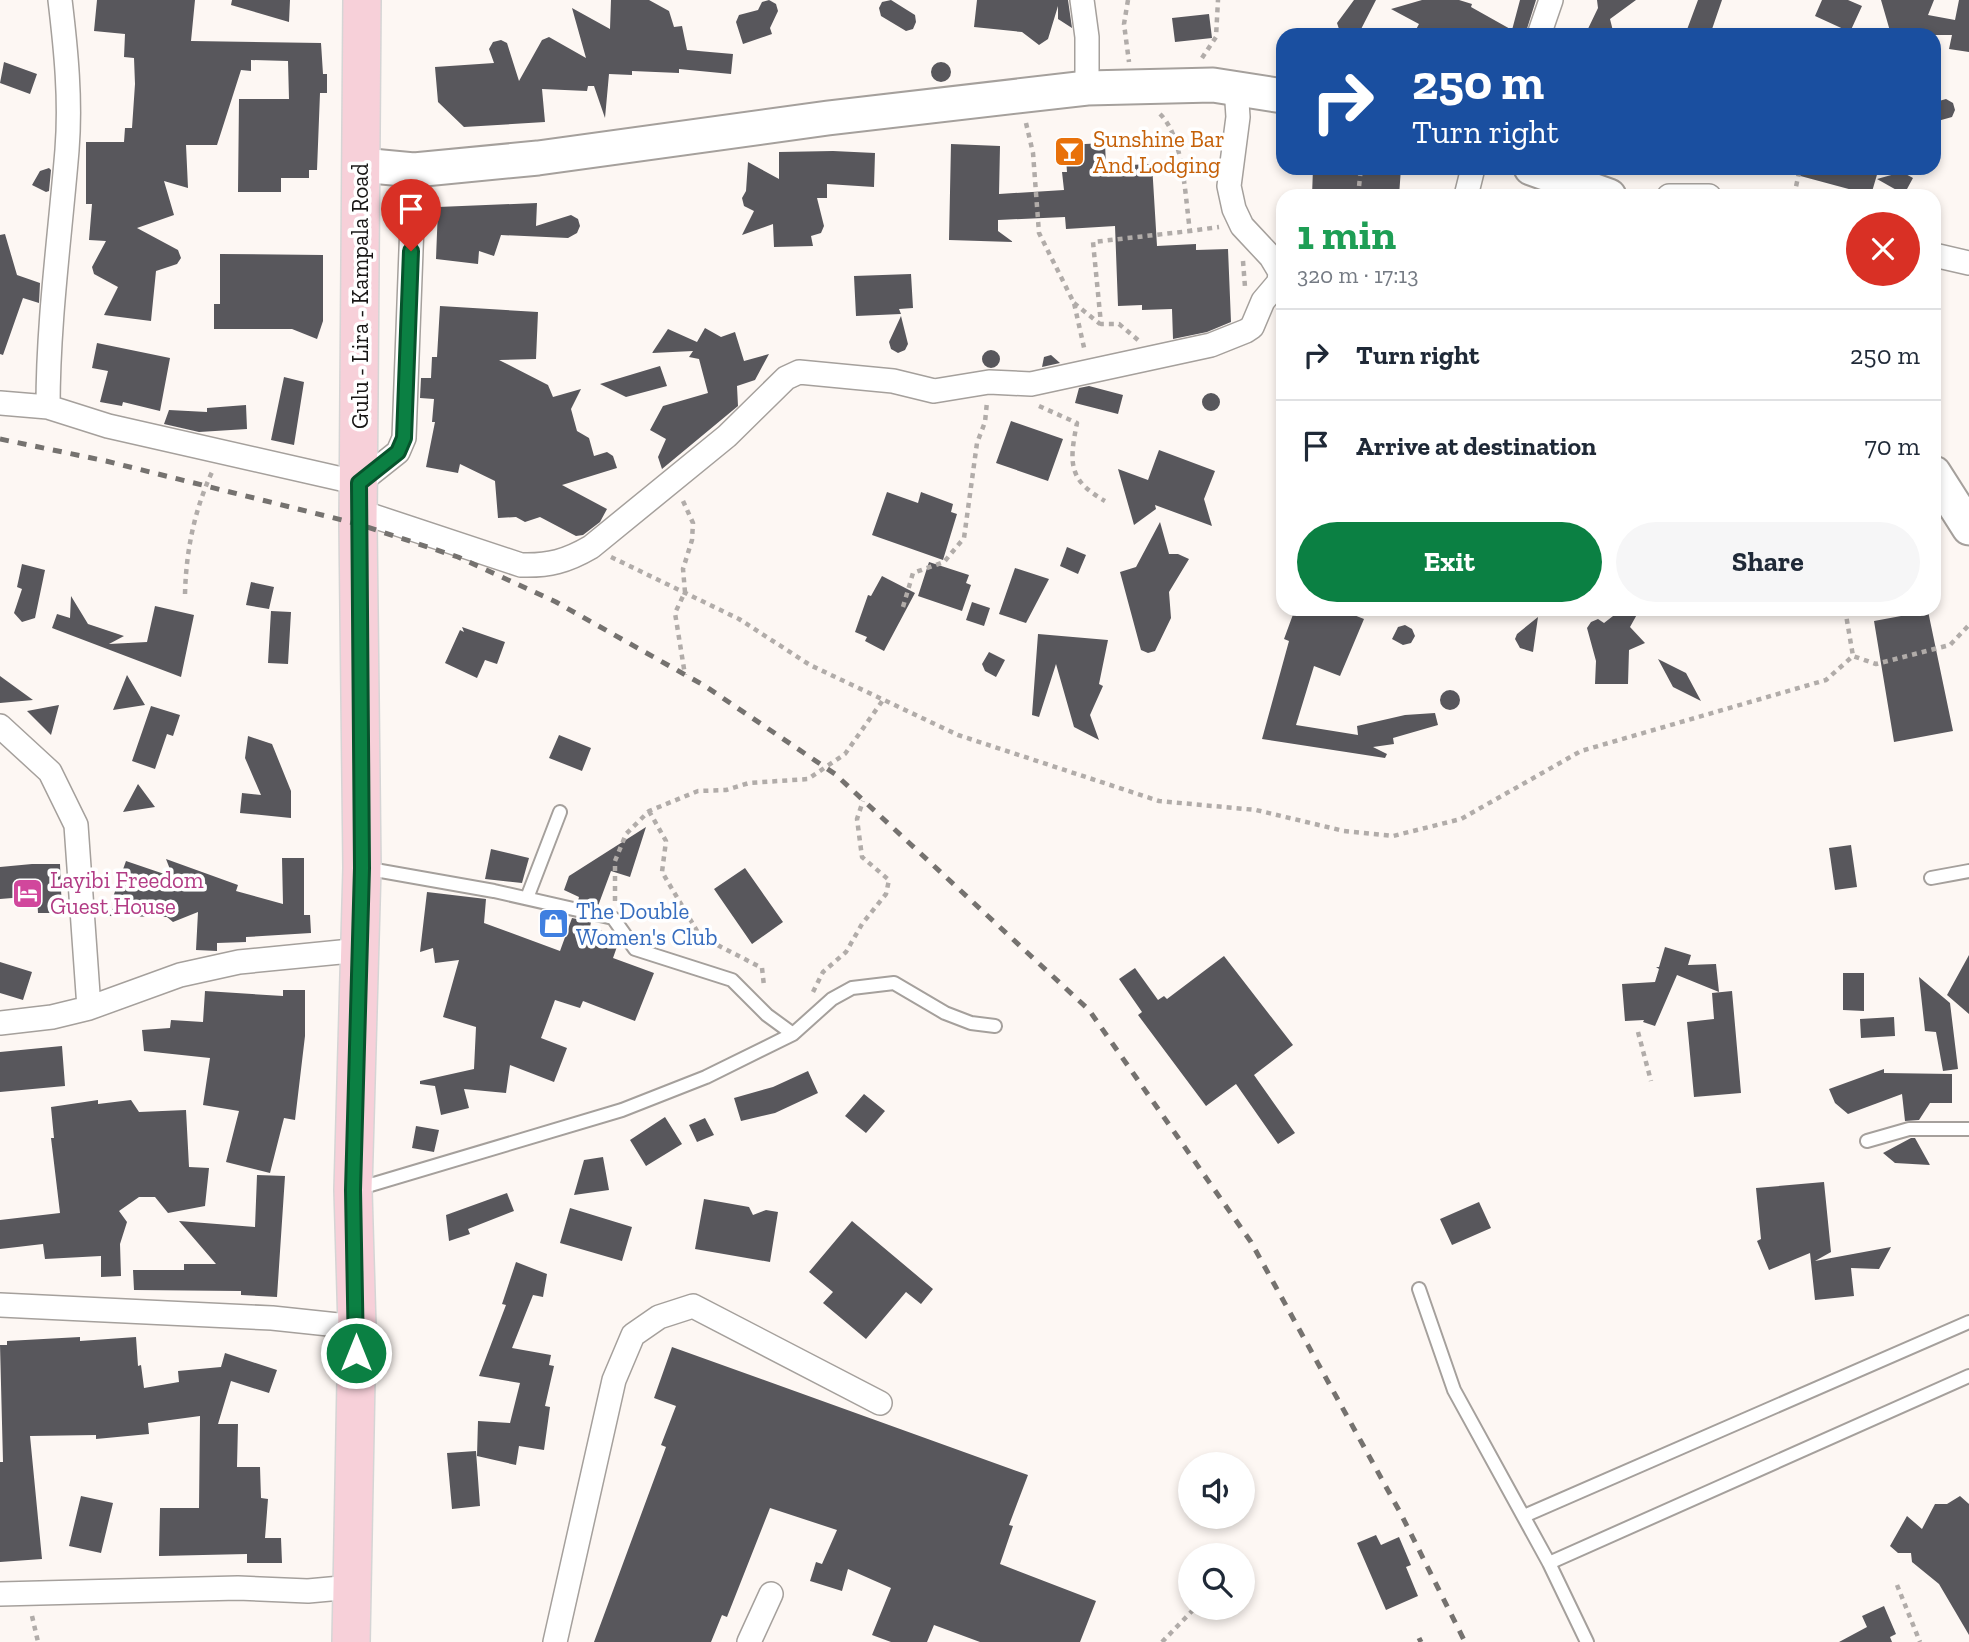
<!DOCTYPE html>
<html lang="en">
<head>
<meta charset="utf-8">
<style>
	:root { --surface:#fff; --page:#f6f6f7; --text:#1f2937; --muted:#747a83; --line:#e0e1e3; --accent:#0b8043 }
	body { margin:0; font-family:"Zilla Slab",serif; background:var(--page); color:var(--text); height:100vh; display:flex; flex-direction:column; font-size:26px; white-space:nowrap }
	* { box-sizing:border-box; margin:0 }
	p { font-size:23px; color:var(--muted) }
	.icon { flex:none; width:38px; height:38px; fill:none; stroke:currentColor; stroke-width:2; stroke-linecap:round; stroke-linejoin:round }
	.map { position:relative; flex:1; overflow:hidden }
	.panel { position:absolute; left:1276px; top:189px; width:665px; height:427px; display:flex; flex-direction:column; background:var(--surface); border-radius:21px; box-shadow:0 4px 10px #0003 }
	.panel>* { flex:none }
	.top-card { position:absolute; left:1276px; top:28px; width:665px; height:147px; border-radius:21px; box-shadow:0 4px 10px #0003; background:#1a4fa0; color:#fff; overflow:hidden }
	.tools { position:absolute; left:1178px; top:1452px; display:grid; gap:14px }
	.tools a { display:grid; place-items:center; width:77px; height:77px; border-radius:50%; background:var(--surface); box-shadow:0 4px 10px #0003; font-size:35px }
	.pin { position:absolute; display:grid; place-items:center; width:60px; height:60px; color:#fff; margin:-72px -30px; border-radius:50% 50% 50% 0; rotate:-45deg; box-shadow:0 0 7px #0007 }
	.pin .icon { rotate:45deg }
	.me { position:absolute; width:77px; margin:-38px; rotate:0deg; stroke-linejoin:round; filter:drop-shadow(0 0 5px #0008) }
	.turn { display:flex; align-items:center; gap:24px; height:147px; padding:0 21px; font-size:32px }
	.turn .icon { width:91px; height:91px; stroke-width:2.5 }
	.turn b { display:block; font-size:49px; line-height:60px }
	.round { display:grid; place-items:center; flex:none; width:74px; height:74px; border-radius:37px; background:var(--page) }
	.headline { display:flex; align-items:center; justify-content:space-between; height:119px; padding:0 21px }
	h1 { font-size:42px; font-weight:800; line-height:52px; color:#1e9e55 }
	.primary-button { display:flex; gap:14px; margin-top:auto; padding:14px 21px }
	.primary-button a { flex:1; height:80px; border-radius:42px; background:var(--accent); color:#fff; font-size:28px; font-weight:800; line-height:80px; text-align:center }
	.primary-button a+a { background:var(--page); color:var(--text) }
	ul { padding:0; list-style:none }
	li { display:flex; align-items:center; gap:21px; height:91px; padding:0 21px; border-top:2px solid var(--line) }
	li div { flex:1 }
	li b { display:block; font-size:26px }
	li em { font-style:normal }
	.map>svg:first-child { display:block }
</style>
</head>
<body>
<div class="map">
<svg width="1969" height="1642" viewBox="0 0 1969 1642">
	<rect width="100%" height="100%" fill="#fdf7f3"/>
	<path fill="#58575c" d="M97 0H195L191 41 321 43 323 74H327V93H320L317 170H309V178H281V192H238L239 99H289L288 61 251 60V71L241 70 217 145H186L188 188 164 181 174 215 137 228 178 250 181 258 177 264 156 271 151 321 104 315 118 287 94 274 92 267 106 241 89 240 92 204H86V142H124L125 128H132L135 84 134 58 124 57 125 34 94 31Z
		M232 0H290L289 22 231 5Z
		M611 0H649L669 11 674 27 682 26 687 50 733 54 731 74 679 69V73L632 71V75L609 74 605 118 594 86H588L587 91 542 89 545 122 464 127 438 102 435 67 494 63 489 49 493 42 501 40 507 43 519 81 542 40 549 37 586 58 572 8 610 29Z
		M769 0 776 4 778 11 770 28 772 34 743 44 736 22 739 15 758 10 762 2Z
		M891 0 915 15 916 22 913 29 906 31 881 16 879 8 882 2Z
		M977 0H1068L1072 28 1058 19V6L1048 39 1039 45 1022 32 974 27Z
		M1354 0H1376L1358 35H1341L1337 23Z
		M1422 0H1459L1472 4 1471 7 1512 30 1520 0H1536L1525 35H1413L1419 24 1391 9Z
		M1597 0H1636L1610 19 1614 35H1585L1598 8Z
		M1698 0H1722L1710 35H1685Z
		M1822 0H1848L1862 6 1850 32 1815 16Z
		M1881 0H1934L1928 15 1955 20 1959 0H1969V52L1949 49 1952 35H1900L1890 31Z
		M1209 14 1212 38 1175 42 1172 18Z
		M4 62 37 74 30 94 0 83Z
		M931 72a10 10 0 1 1 20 0a10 10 0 1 1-20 0Z
		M1946 99 1953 103 1955 110 1952 117 1934 122V111L1939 101Z
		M1105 143 1106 166 1152 164 1157 246 1196 244V250L1228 249 1231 322 1207 332 1173 339 1172 309 1142 310V305L1118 306 1115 226 1066 229 1065 217 998 220V231L1013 242 949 240 951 144 1000 146 999 194 1064 190 1062 172H1067L1065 145Z
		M833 151 875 153 874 187 827 184V198H817L824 226 821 233 811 236 813 246 774 247 773 224 742 235 754 211 744 206 742 198 746 191 748 162 779 179V152Z
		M49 168 51 170 49 191 46 192 32 185 40 171Z
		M1313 168H1401L1399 196H1312Z
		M1794 168H1879L1871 195 1793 174Z
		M1902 172 1913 178 1907 189 1900 192 1877 179Z
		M537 203 536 226 571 215 578 219 580 226 577 233 568 238 501 235 494 256 479 251 478 264 436 259 438 207Z
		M5 234 17 275 40 283 39 303 23 298 3 355 0 354V235Z
		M220 254 323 255V321L317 339 292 329H214V304H220Z
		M911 274 913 308 899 309 901 314 856 316 854 276Z
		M440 306 538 312 536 359 499 360 548 385 553 397 581 389 571 409 577 431 589 438 594 456 607 452 613 456 617 468 562 485 607 509 600 522 583 535 576 536 540 517 525 522 516 517 498 518 495 481 460 464 458 473 426 467 435 422H432L434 399 420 398 421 378H431L432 357H437Z
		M901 316 908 344 905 350 898 353 891 349 889 342Z
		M705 328 721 337 735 332 744 361 769 354 755 380 737 386 738 406 662 469 658 457 666 439 650 430 663 406 708 393 699 359 689 357 693 351 652 353 668 329 697 342Z
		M97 343 170 358 160 411 123 402 122 406 100 402 108 371 92 368Z
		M982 359a9 9 0 1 1 18 0a9 9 0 1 1-18 0Z
		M1051 355 1060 363 1042 367 1044 357Z
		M660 366 667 386 626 397 600 384Z
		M284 377 304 382 294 445 271 440Z
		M1089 386 1123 395 1118 414 1075 403 1079 388Z
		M1202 402a9 9 0 1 1 18 0a9 9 0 1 1-18 0Z
		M246 405 247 429 199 432 164 424 169 410 207 412V408Z
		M1011 421 1063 439 1048 481 996 463Z
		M1159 450 1215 471 1204 499 1212 526 1155 505 1156 509 1134 525 1118 469 1148 480Z
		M887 492 918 503 921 492 953 504 951 512 957 514 943 560 872 535Z
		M1160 522 1169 554H1178L1189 559 1169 592 1171 618 1155 651 1148 653 1141 650 1120 572 1136 567Z
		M1067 547 1086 555 1078 574 1060 566Z
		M929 562 969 575 966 583 971 585 962 611 918 596Z
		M22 564 45 570 35 618 22 622 14 613 22 589 17 587Z
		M1015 568 1049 579 1026 623 999 614Z
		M882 576 915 593 884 651 865 641 867 637 855 632 868 595 871 596Z
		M251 582 274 587 269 609 246 605Z
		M71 596 88 624 124 636 109 644 147 642 155 606 194 615 181 677 52 628 57 614 70 618Z
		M972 602 990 608 984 626 966 620Z
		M1295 609H1339L1364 619 1340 676 1314 666 1296 725 1358 735 1357 726 1405 715 1435 713 1438 725 1393 738 1394 744 1373 747 1387 754 1385 758 1262 739 1289 641 1284 639Z
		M1622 609H1640L1630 627 1645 643 1629 650 1628 684H1595L1596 661 1587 628 1591 622 1598 619 1604 623Z
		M271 611 291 612 288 664 268 663Z
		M1928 611 1953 731 1894 742 1874 621Z
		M1538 617 1533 652 1520 648 1515 639 1517 634Z
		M1405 625 1412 629 1415 636 1411 643 1403 645 1392 639 1398 627Z
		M462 627 505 642 497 664 485 660 477 678 445 663 460 630 464 632Z
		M1038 634 1108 640 1099 684 1103 686 1090 715 1099 740 1074 727 1056 664 1039 717 1032 715Z
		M989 652 1005 660 996 677 985 671 982 664Z
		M1658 659 1686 673 1701 701 1673 687Z
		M127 675 145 705 113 710Z
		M0 676 33 700 0 703Z
		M1440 700a10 10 0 1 1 20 0a10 10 0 1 1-20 0Z
		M59 705 51 735 27 711Z
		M151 706 180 715 173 736 167 734 155 769 132 761Z
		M559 735 591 748 582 771 549 758Z
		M248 736 272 744 291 791V818L240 813 242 793 261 795 245 758Z
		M138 784 155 807 123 812Z
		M646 827 630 877 611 871 598 906 578 901 579 897 564 890 569 876Z
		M1851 845 1857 887 1835 890 1829 848Z
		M491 849 529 858 522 883 485 879Z
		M282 858H304V915H310L311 933 246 937V942L217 943V951L196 950 198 912 173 922 167 917 109 916 118 899 113 897 126 861 173 877 166 859 238 885 236 891 283 904Z
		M32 864H60L62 913H38L37 896 0 899V867Z
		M745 868 783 922 752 944 714 889Z
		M427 892 486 899 484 923 560 951 572 918 591 922 590 927 615 935 619 941 613 958 654 973 635 1021 583 1001 580 1008 555 1000 541 1038 567 1048 554 1082 510 1065 506 1093 464 1089 469 1108 441 1115 435 1086 420 1084V1081L474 1069 476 1027 443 1017 459 960 435 963 433 948 420 952Z
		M1665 947 1691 955 1688 965 1716 964 1719 992 1677 975 1655 1026 1643 1022 1644 1020 1625 1021 1622 984 1655 982 1659 969 1656 967H1659Z
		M1969 955V1014L1947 995Z
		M1224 956 1293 1045 1254 1075 1295 1133 1278 1144 1236 1084 1206 1106 1138 1015 1142 1012 1119 979 1135 968 1158 1000 1164 996 1167 999Z
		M0 962 32 972 23 1000 0 993Z
		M1843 973H1864V1011L1843 1010Z
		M1919 977 1950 1003 1958 1069 1943 1071 1936 1032 1925 1031Z
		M283 990H305V1036L295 1120 284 1118 270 1173 226 1162 239 1111 203 1105 210 1058 144 1051 142 1030 170 1028 171 1020 203 1022 205 991 283 996Z
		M1732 991 1741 1093 1694 1097 1687 1022 1714 1019 1712 993Z
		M1894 1017 1895 1036 1861 1038 1860 1019Z
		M62 1046 65 1086 0 1092V1052Z
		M1884 1069V1073L1952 1074V1103H1930L1919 1120 1905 1121 1902 1094 1848 1114 1835 1103 1829 1089Z
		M808 1071 818 1093 775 1113 741 1121 734 1098 773 1087Z
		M864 1094 885 1111 866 1133 845 1116Z
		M98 1100V1104L131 1100 139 1112 186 1110 189 1167 209 1168 205 1206 168 1213 155 1197H139L119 1211 127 1222 120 1244 121 1276 101 1277V1256L45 1259 43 1244 0 1249V1220L60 1213 51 1138H54L51 1107Z
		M665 1117 682 1144 646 1166 630 1140Z
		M705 1118 714 1135 697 1142 689 1125Z
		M416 1126 439 1130 434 1152 412 1148Z
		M1911 1138H1915L1930 1165 1895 1163 1883 1153Z
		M603 1157 609 1190 574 1195 584 1160Z
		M257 1175 285 1176 277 1297 241 1295V1291L134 1290 133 1270H184V1264H216L179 1221 255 1227Z
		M1824 1182 1831 1252 1815 1261 1891 1247 1879 1269 1851 1268 1854 1296 1815 1300 1810 1253 1769 1270 1757 1241 1761 1239 1756 1188Z
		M507 1193 514 1211 468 1229 470 1234 449 1241 446 1215Z
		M704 1199 749 1207 753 1215 766 1210 778 1212 770 1262 695 1249Z
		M1479 1202 1491 1228 1452 1245 1440 1219Z
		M570 1208 632 1227 622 1261 560 1243Z
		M852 1221 933 1289 921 1304 906 1292 866 1339 823 1303 833 1292 809 1272Z
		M516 1262 547 1274 543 1297 533 1295 512 1348 551 1355 549 1365 554 1366 545 1406 550 1407 544 1450 519 1446 516 1465 477 1456 478 1421 510 1423 520 1383 479 1376 506 1305 502 1304Z
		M80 1337V1341L136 1337 138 1366 141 1365 144 1388 179 1382 178 1371 221 1367 225 1353 277 1370 269 1393 231 1381 218 1424H238L237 1467H260L261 1498 268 1499 265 1538H281L282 1563H247V1554L159 1556 160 1508H199L200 1416 148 1423 149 1434 96 1439V1435L30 1436 42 1559 0 1562V1462H3L0 1345H7V1341Z
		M672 1347 1028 1475 1009 1525 1013 1526 1000 1564 1096 1601 1080 1642H980L934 1625 927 1642H891L872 1635 891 1588 848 1569 842 1591 810 1581 816 1562 822 1564 837 1530 770 1508 727 1617 722 1615 711 1642H594L666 1447 661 1445 676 1406 654 1398Z
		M476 1451 480 1506 452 1509 447 1453Z
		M81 1496 113 1503 101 1553 69 1546Z
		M1960 1496 1969 1504V1635L1939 1584 1912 1562 1911 1553H1898L1890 1546 1907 1516 1922 1529 1935 1504H1947Z
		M1376 1535 1381 1545 1399 1537 1411 1565 1406 1567 1418 1596 1386 1610 1357 1543Z
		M1884 1606 1896 1634 1890 1637 1892 1642H1839L1867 1627 1862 1616Z"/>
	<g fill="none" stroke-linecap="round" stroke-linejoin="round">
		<defs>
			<path id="lane" d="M364 868 494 891 613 918 635 949 732 980 767 1015 793 1034
				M1931 878 1969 871
				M527 898 560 812
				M1867 1141 1909 1129H1969
				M357 1189 622 1110 706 1077 793 1034 832 999 852 988 894 983 945 1013 971 1023 995 1026
				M1419 1289 1454 1390 1549 1563 1587 1642
				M1524 1516 1969 1322
				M1549 1563 1969 1376"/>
			<path id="street" d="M1082 0 1087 37V88
				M1539 35 1551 0
				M1466 196 1473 168
				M1669 196H1709
				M1934 255 1969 263
				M0 403 48 407 108 426 359 483 398 452 404 438 414 170
				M48 407C48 321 60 236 67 150 71 100 66 50 60 0
				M358 511 521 565C549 566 567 561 591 547L727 436 786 378 799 372 893 381 934 391 989 382 1031 384 1211 345 1246 331 1252 327 1263 301 1279 282 1280 272 1271 257 1242 226 1234 209 1229 186 1238 117 1236 87
				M0 726 50 772 76 825 89 1008
				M0 1023 52 1017 89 1008 180 975 239 962 361 950
				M0 1305 272 1318 357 1327
				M0 1594 238 1588 308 1591 352 1587
				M555 1642 614 1380 633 1335 659 1317 693 1306 880 1403
				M749 1642 771 1594"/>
			<path id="secondary" d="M361 165 414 170 538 158 828 118 1087 88 1213 85 1283 96
				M1531 168 1609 196
				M1934 473 1969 528"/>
			<path id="primary" d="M351 1642 357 1327 353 1190 362 868 358 524 362 0"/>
		</defs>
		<use href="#lane" stroke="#a5a09c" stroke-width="16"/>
		<use href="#street" stroke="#a5a09c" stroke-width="26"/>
		<use href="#secondary" stroke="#a5a09c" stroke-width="37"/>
		<use href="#primary" stroke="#d5d5d5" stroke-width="40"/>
		<path stroke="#b1aca9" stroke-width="4.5" stroke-dasharray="5 5" stroke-linecap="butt" d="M1128 0 1124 24 1129 62
			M1202 58 1216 37 1218 0
			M1160 114C1184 137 1185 198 1190 231L1219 227
			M1026 123 1033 153 1039 233 1074 303 1085 352
			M1358 196 1361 168
			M1794 196 1800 168
			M1243 261 1245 287
			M1074 303 1100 324
			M1138 340 1119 324H1101L1093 242 1190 231
			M1039 406 1077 423C1069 463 1068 480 1105 501
			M683 501 693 523 692 540 683 569 685 592 675 613 685 675
			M611 557 739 619 810 665 958 735 1159 801 1256 810 1344 831 1393 836 1461 819 1581 751 1826 680 1853 656 1876 664 1950 645 1969 625
			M185 594C186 552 194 511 212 472
			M903 607 913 573 944 562 964 538 977 443 985 422 987 402
			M1845 609 1853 656
			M649 811 666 841 662 872 700 936 762 968 764 986
			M615 901V861L626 834 649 811 698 791 726 790 749 783 808 779 845 754 883 700
			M813 992 823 972 846 952 862 924 886 894 889 880 862 857 857 819 863 801
			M1638 1032 1651 1081
			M1897 1585 1920 1642
			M32 1616 38 1642
			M1162 1642 1195 1608"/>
		<use href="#lane" stroke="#fff" stroke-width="12"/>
		<use href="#street" stroke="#fff" stroke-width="23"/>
		<use href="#secondary" stroke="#fff" stroke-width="33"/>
		<use href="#primary" stroke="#f7d0d9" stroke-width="37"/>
		<path stroke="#75726f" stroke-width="5" stroke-dasharray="9 9" stroke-linecap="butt" d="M0 439 106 461 358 524 458 557 556 602 705 686 835 774 1089 1010 1251 1242 1401 1514 1465 1642
			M1419 1638 1421 1642"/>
	</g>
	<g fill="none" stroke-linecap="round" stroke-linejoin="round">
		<defs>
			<path id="route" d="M356 1353 353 1190 362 868 359 483 398 452 404 438 411 251"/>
		</defs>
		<use href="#route" stroke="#07532c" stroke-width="18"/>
		<use href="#route" stroke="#0b8043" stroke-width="12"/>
	</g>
	<defs>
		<symbol id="bar-square" viewBox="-11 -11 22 22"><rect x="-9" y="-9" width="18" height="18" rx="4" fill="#e8710a" stroke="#fff"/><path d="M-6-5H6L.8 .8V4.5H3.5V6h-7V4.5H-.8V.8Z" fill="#fff"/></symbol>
		<symbol id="hotel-square" viewBox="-11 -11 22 22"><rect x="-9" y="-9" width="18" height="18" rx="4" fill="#d1479c" stroke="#fff"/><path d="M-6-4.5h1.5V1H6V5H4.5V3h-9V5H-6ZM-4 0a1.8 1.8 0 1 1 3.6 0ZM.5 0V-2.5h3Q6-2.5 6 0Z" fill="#fff"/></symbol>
		<symbol id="shop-square" viewBox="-11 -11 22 22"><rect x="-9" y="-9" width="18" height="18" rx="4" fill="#3f7fe0" stroke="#fff"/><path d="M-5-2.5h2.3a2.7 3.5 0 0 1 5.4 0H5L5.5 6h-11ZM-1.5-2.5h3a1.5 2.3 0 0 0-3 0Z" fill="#fff"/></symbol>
	</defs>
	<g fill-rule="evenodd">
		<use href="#bar-square" x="1052" y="134" width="35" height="35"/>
		<use href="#hotel-square" x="10" y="876" width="35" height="35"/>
		<use href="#shop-square" x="536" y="906" width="35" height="35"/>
	</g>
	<g text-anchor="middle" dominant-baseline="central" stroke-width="7" stroke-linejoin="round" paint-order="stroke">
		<g font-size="23" fill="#c56008" stroke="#fff" text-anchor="start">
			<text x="1093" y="139">Sunshine Bar<tspan x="1093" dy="26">And Lodging</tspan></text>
		</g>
		<g font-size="23" fill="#181615" stroke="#fff">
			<text transform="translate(360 296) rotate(-90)">Gulu - Lira - Kampala Road</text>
		</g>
		<g font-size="23" fill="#b23c85" stroke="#fff" text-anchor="start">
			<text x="50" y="880">Layibi Freedom<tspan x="50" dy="26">Guest House</tspan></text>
		</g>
		<g font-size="23" fill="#366cbe" stroke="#fff" text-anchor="start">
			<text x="576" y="911">The Double<tspan x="576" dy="26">Women's Club</tspan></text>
		</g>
	</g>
</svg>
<div class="tools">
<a><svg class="icon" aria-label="sound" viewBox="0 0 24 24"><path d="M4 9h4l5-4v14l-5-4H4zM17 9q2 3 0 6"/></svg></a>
<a><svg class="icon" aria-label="search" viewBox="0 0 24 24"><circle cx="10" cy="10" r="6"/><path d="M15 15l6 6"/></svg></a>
</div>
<div class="pin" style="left:411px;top:251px;background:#d93025"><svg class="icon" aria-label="arrive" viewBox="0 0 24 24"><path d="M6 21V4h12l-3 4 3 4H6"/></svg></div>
<svg class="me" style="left:356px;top:1353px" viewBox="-20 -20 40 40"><circle r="17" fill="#0b8043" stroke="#fff" stroke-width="3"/><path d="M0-11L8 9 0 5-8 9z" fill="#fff"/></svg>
<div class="top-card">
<div class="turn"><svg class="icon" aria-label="right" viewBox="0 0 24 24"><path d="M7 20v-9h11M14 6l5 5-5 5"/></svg><div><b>250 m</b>Turn right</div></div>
</div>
<section class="panel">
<div class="headline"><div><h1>1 min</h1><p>320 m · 17:13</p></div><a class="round" style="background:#d93025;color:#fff"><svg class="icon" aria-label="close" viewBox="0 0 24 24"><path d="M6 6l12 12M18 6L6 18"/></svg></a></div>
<ul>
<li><svg class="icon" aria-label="right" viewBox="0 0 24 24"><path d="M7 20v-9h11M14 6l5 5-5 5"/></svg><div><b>Turn right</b></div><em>250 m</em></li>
<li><svg class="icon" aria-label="arrive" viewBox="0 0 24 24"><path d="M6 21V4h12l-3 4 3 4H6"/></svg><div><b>Arrive at destination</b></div><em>70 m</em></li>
</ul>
<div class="primary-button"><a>Exit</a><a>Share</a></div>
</section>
</div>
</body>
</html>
